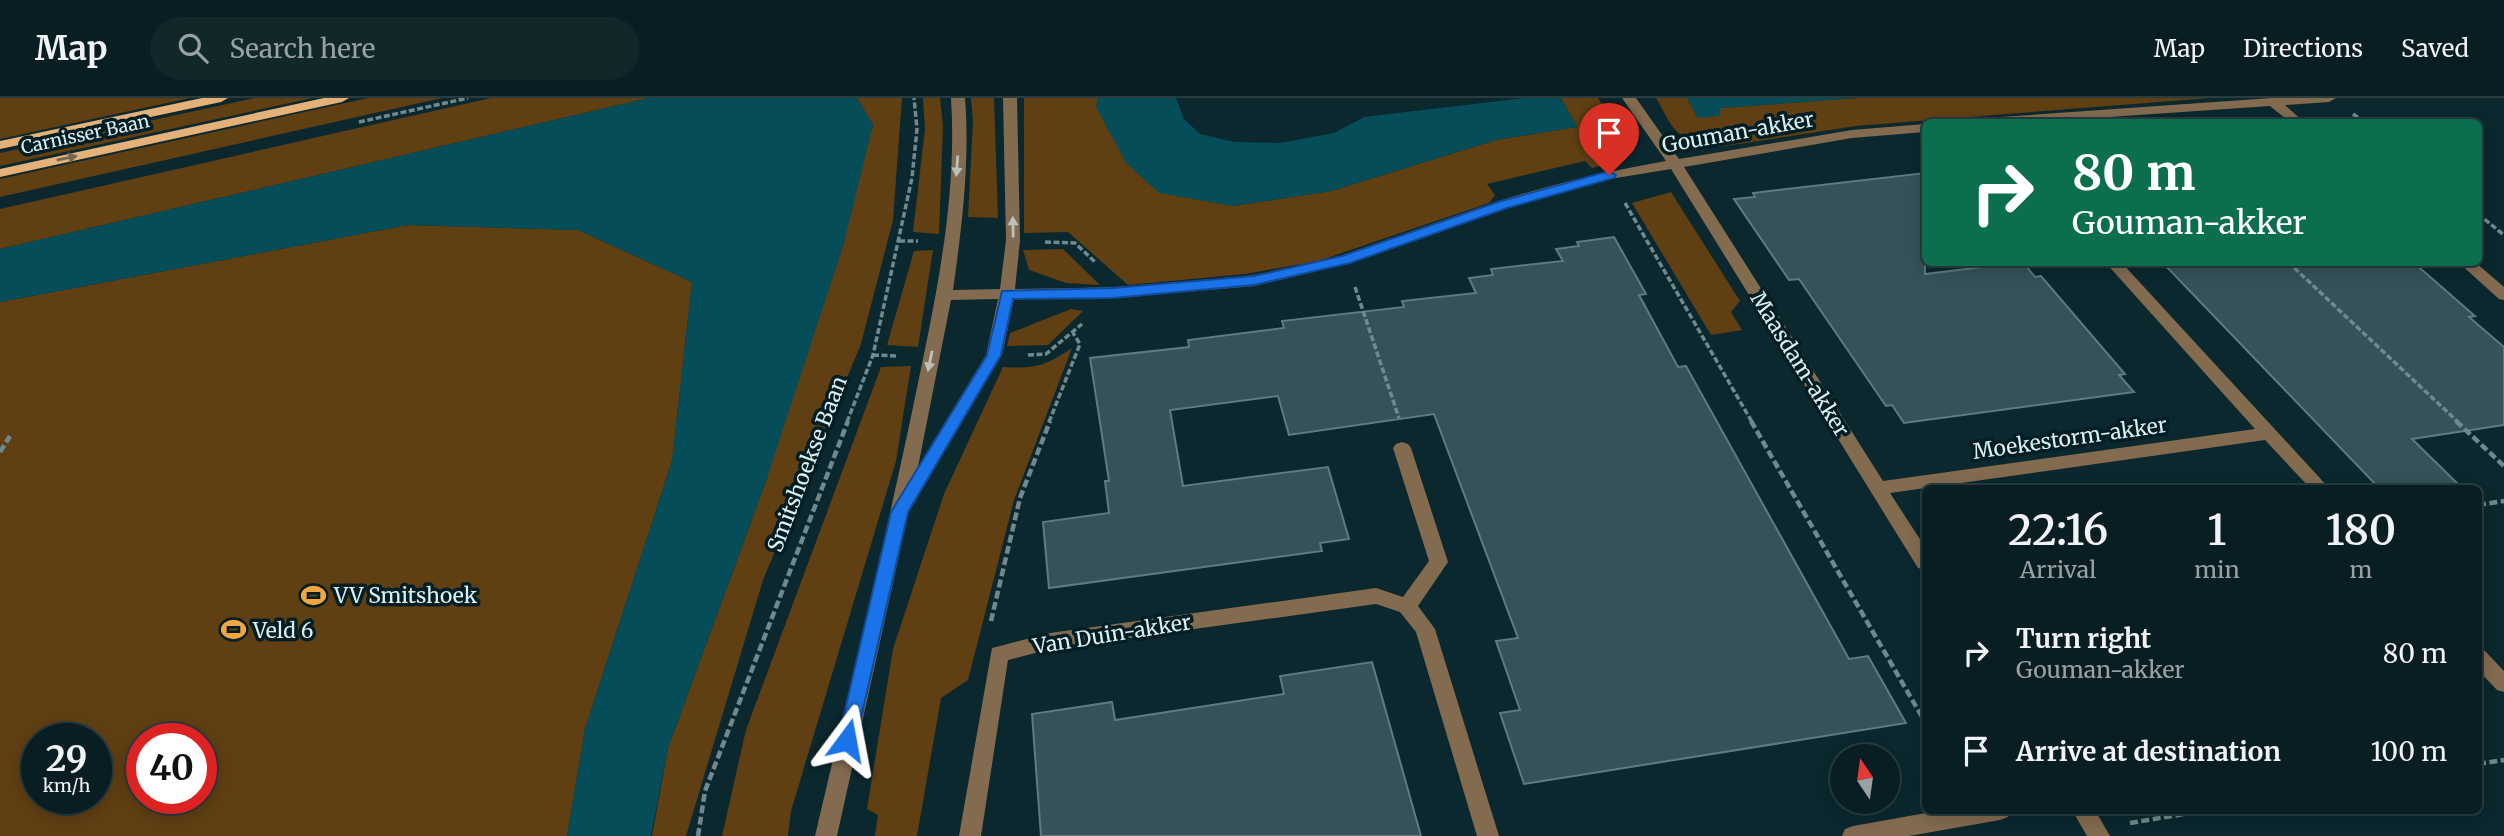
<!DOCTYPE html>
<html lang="en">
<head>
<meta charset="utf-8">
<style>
	:root { --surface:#081e22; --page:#11272a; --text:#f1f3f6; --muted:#98a2a5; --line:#293c40 }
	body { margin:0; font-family:Merriweather,serif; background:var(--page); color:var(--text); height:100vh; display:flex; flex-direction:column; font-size:26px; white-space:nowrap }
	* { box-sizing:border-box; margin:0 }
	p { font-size:23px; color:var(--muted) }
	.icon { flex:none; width:38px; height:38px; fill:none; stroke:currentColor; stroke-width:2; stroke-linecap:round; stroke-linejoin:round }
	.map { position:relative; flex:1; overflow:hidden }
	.drawer { position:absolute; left:1922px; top:387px; width:560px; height:329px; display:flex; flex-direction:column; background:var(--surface); border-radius:10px; box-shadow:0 4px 18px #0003,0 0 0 2px var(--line) }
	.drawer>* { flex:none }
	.banner { position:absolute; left:1922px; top:21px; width:560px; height:147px; border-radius:10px; box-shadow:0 4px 18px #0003,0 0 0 2px var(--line); background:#0b6e4f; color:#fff; overflow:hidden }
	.needle { width:46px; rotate:347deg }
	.fabs { position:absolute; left:1830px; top:646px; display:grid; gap:14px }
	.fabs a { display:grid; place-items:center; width:70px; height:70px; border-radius:50%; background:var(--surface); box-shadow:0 4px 18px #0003,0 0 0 2px var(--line); font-size:35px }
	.speed { position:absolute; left:21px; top:625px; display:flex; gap:14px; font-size:35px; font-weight:700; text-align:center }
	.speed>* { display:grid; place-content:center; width:91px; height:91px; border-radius:50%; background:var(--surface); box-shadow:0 4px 18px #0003,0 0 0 2px var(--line); line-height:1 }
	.speed small { font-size:18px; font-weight:400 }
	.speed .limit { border:10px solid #d22; background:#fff; color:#111 }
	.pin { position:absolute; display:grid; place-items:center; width:60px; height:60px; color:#fff; margin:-72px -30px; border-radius:50% 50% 50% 0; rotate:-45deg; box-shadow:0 0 7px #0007 }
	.pin .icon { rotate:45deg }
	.me { position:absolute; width:77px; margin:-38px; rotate:13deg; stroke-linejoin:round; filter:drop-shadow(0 0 5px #0008) }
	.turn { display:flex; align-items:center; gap:24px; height:147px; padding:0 35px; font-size:32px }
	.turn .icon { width:91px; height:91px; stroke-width:2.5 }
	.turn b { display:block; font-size:49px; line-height:60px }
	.eta { display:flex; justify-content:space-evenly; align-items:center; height:119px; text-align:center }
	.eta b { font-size:42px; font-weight:600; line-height:49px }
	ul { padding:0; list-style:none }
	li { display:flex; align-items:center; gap:21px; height:98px; padding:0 35px }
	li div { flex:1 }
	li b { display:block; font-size:26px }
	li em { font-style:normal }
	header { display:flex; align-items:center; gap:42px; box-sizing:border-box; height:98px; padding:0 35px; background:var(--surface); border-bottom:2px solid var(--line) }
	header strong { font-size:33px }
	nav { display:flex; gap:38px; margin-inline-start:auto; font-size:24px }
	.search { width:490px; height:63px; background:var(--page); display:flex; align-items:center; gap:18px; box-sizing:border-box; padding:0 24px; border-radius:38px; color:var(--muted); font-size:26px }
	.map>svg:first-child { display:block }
</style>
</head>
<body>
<header>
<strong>Map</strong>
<div class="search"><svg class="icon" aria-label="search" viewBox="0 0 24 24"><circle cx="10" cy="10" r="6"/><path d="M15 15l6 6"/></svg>Search here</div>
<nav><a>Map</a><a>Directions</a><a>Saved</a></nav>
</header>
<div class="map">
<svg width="2504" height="738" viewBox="0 0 2504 738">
	<rect width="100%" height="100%" fill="#0a282e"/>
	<path fill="#603f13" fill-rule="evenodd" d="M0 0H190L0 41Z
		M255 0H313L0 68V55Z
		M368 0H442L0 99V81Z
		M491 0H649L0 151V111Z
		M857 0H902L893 122 861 246 763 482 686 738H652L668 650 766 383 873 27Z
		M923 0H940L943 28 939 136 913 134 925 31Z
		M971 0H994L998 120 968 119 973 24Z
		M1024 0H1098L1096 9 1232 108 1331 93 1496 42 1577 29 1561 0H1598L1627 44 1618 64 1592 70 1585 63 1487 86 1495 97 1489 105 1318 163 1245 176 1128 187 1068 134 1024 135Z
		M1656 0H1687L1698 20 1720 10 1858 0H2210L1856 28 1719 49 1712 43C1675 45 1673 29 1656 0Z
		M1671 94 1740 203 1731 214 1742 232 1711 237 1632 105Z
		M408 127 578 132 692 184 672 363 585 631 567 738H0V204ZM37 640H96V700H37ZM142 640H201V700H142Z
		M1063 151 1100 187 1066 185 1029 172 1023 152Z
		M933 152 918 249 887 247 914 153Z
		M1071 211 1083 213 1048 247 1007 248 1010 235Z
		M1072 250 1014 402 968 582 941 600 917 738H875L878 717 867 711 893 551 944 396 1003 269C1034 271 1046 268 1072 250Z
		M911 268 896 363 791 713 788 738H722L746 632 881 269Z"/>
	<path fill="#044d59" d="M649 0H857L873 27 844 145 766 383 668 650 651 738H567L585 631 672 363 692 184 578 132 408 127 0 204V151Z
		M1098 0H1176L1184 21 1200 36 1235 44 1280 45 1334 35 1364 19 1524 0H1561L1577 29 1496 42 1331 93 1232 108 1159 95 1126 65 1096 9Z
		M1687 0H1858L1721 10 1719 18 1698 20Z"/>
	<path fill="#355259" stroke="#5d7b82" stroke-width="2" d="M1925 75V176L2023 164 2035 179 2041 178 2125 276 2119 277 2134 294 1904 325 1892 307 1886 308 1799 181 1789 182 1734 101 1755 99 1753 95Z
		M1614 139 1646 196 1639 197 1678 269 1686 268 1849 561 1868 558 1906 625 1524 686 1500 615 1520 612 1496 543 1518 540 1434 316 1289 337 1278 298 1170 312 1183 388 1328 369 1349 441 1320 445 1322 453 1049 490 1043 424 1109 415 1105 383H1109L1090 260 1189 249 1188 242 1284 230 1282 223 1404 209 1402 203 1476 195 1469 180 1493 177 1491 171 1563 163 1556 151 1579 148 1577 144Z
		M2162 164H2413L2475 218 2469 219 2504 249V327L2412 341 2462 390H2379Z
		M1372 564 1421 738H1041L1032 616 1112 604 1115 622 1284 596 1280 578Z"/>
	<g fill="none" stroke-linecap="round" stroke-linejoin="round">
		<path stroke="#71898e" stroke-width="3.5" stroke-dasharray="6 2.5" stroke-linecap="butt" d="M2353 16 2364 24
			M359 24 468 0
			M1625 105 1752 324
			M2478 116 2504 137
			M899 143H918
			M1045 144 1075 145 1095 164
			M2288 164 2458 324
			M1355 189 1399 320
			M873 257 897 258
			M1028 257 1046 256 1082 226
			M847 324 873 257 912 80 917 31 914 0
			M1049 324 1080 246 1073 235"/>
		<path stroke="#71898e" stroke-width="4.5" stroke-dasharray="8 3.5" stroke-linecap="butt" d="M1751 323 1925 624
			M2456 323 2504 368
			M0 354 10 338
			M2478 407 2504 403
			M991 523 1020 400 1050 323
			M2478 666 2504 662
			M2130 725 2208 712
			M698 738 705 693 848 323"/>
		<path fill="#836b50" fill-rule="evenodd" d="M951 0H965C970 63 962 129 953 192L1000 191 1006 142 1003 0H1017L1020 142 1015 191C1124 190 1236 188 1341 158 1394 143 1444 121 1496 104 1552 86 1609 73 1666 63L1622 0H1636L1679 61 1852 32 1925 26V34L1852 40 1684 69 1883 383 2255 331 2105 164H2121L2329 390H2310L2265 342 1890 395 1925 449V472L1918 470 1671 71 1610 81 1507 110 1350 165 1254 188 1113 200 1014 201 1002 257 913 407 910 408 837 738H815C848 597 882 456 912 314 933 212 958 106 951 0ZM998 201 986 257 918 369 951 202Z
			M2272 0H2336L2329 4 2285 7 2304 24H2290L2270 8 2037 24H1979L1986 20Z
			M2458 164H2475L2504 189V202L2499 201Z
			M1402 344 1408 346 1411 350 1448 464 1418 508 1435 531 1499 738H1477L1416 534 1400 514 1376 506 1050 551 1008 562 981 738H959L992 550 1050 535 1376 490 1403 499 1429 463 1393 350 1396 346Z
			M2478 551 2485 553 2504 573V594L2497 592 2478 572Z
			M1943 712H2011L2008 719 2000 722 1909 738H1842L1845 731 1853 728Z
			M2072 712H2095L2110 738H2087Z"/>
		<path fill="#e4b279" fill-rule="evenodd" d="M202 0H228L221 4 0 51V43Z
			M324 0H349L342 4 0 79V71Z"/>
	</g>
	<defs><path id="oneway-solid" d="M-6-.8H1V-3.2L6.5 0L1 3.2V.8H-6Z" transform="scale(1.75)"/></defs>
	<use fill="#72684e" href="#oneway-solid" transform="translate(67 60) rotate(-12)"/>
	<g fill="#bec1ba">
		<use href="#oneway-solid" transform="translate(957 68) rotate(94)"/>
		<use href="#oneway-solid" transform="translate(1013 129) rotate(-91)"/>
		<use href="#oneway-solid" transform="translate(930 263) rotate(102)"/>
	</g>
	<path fill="#1a73e8" stroke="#114b97" stroke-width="2" d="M1609 73 1616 77 1614 80 1507 110 1350 165 1254 187 1113 200 1013 201 1001 257 908 414 856 642 854 647 847 650 840 647 838 642 891 414 987 257 1002 193 1113 190 1254 178 1342 158 1498 104Z"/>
	<defs>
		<symbol id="stadium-bare" viewBox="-9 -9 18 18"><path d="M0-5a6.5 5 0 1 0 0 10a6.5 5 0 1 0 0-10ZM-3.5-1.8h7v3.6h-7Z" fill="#f2a541" stroke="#011e24" stroke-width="2.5" paint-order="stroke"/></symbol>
	</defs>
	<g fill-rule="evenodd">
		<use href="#stadium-bare" x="296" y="480" width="35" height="35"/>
		<use href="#stadium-bare" x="216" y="514" width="35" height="35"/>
	</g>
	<g text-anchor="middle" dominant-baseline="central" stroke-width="7" stroke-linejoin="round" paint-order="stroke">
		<g font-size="18" fill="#deeff3" stroke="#011e24">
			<text transform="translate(85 36) rotate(-12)">Carnisser Baan</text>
		</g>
		<g font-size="21" fill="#deeff3" stroke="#011e24">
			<text transform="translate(1738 34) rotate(-10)">Gouman-akker</text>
			<text transform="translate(1800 266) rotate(58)">Maasdam-akker</text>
			<text transform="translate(2070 340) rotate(-8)">Moekestorm-akker</text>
			<text transform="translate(807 366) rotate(-69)">Smitshoekse Baan</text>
			<text transform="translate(1112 536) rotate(-9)">Van Duin-akker</text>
		</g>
		<g font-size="21" fill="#deeff3" stroke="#011e24" text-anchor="start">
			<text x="334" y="497">VV Smitshoek</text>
			<text x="253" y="532">Veld 6</text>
		</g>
	</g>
</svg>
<div class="fabs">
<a><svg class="needle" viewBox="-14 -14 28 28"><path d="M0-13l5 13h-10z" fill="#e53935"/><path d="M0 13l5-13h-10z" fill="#98a2a5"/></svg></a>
</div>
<div class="speed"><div>29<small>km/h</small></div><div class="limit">40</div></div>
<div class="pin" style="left:1609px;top:77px;background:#d93025"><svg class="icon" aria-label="arrive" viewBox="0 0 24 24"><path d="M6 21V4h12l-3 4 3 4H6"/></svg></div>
<svg class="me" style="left:847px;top:642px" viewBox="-20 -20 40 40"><path d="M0-17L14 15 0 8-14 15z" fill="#1a73e8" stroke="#fff" stroke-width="4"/></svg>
<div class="banner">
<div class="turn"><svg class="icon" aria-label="right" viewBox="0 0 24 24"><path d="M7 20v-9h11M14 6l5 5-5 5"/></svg><div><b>80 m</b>Gouman-akker</div></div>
</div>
<section class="drawer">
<div class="eta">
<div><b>22:16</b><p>Arrival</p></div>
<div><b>1</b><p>min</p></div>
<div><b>180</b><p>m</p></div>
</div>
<ul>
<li><svg class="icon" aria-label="right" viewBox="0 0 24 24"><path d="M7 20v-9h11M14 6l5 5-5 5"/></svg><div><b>Turn right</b><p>Gouman-akker</p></div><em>80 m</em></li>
<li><svg class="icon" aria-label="arrive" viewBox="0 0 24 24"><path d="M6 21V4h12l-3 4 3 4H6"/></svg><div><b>Arrive at destination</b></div><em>100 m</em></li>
</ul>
</section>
</div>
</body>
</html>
